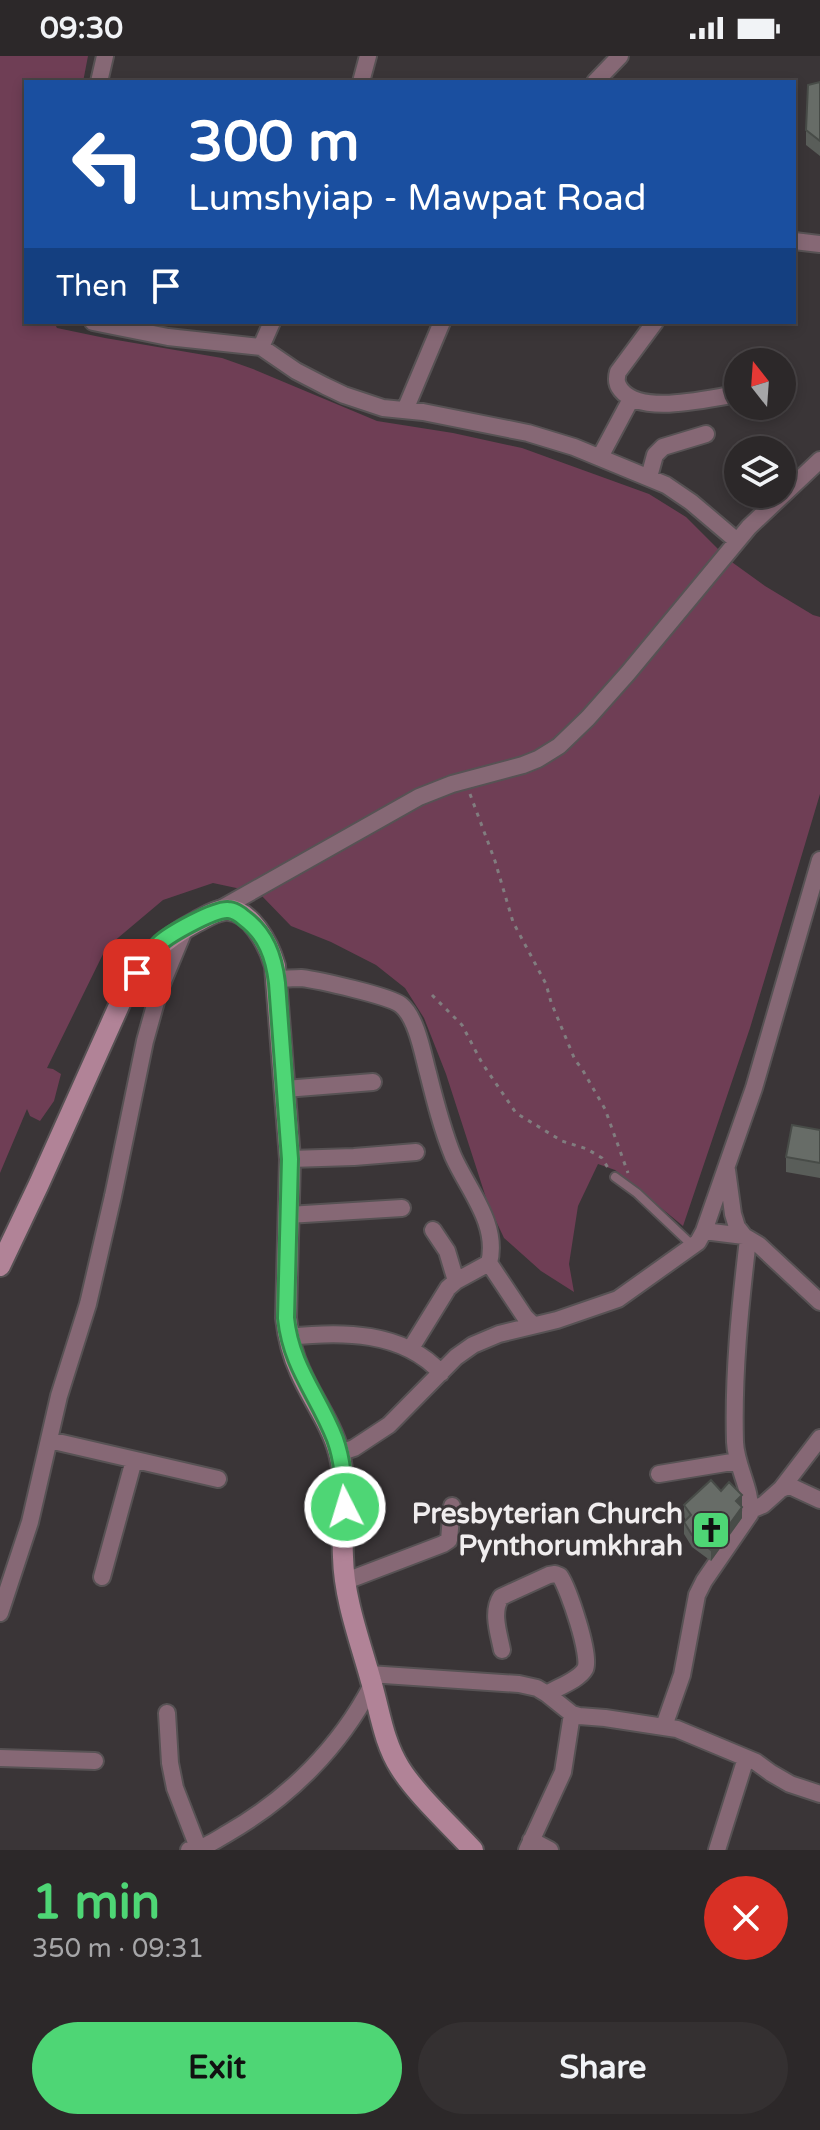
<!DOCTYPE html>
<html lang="en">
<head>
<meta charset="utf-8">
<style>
	:root { --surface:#2c2829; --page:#343031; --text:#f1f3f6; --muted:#a6a6a8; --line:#484446; --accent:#4ed675 }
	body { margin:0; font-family:"Varela Round",sans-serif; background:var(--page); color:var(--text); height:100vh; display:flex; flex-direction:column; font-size:30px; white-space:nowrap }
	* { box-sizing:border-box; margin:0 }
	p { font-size:26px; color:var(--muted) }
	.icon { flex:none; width:44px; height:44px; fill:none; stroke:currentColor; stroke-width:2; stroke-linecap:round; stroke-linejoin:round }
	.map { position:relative; height:1794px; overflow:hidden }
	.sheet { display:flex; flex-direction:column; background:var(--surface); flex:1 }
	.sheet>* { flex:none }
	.guide { position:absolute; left:24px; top:24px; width:772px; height:244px; border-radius:0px; box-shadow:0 4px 12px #0003,0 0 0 2px var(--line); background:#1a4fa0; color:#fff; overflow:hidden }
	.needle { width:52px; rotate:343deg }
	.controls { position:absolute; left:724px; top:292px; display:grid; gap:16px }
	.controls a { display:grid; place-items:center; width:72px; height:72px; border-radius:50%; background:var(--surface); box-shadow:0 4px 12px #0003,0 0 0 2px var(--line); font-size:40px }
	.pin { position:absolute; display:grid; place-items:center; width:68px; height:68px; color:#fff; margin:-34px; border-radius:16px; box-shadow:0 4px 12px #0006 }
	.me { position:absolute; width:88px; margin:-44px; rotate:355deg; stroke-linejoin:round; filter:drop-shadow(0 0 6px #0008) }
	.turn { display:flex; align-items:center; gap:28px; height:168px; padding:0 32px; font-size:36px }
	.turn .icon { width:104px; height:104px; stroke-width:2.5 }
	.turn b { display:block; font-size:56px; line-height:68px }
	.then { display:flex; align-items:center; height:76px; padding:0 32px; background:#0003; gap:16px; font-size:30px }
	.round { display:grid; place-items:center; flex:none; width:84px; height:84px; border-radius:42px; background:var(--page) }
	.head { display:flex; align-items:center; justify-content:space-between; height:136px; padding:0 32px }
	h1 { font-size:48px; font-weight:700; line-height:60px; color:var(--accent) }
	.primary-button { display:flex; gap:16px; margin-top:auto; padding:16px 32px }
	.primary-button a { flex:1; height:92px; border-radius:48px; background:var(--accent); color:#111; font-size:32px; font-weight:700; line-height:92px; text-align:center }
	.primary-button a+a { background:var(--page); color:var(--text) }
	.status { display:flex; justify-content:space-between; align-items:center; height:56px; padding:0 40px; background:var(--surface); direction:ltr }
	.status svg { height:22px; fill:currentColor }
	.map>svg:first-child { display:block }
</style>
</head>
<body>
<div class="status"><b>09:30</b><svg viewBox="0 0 49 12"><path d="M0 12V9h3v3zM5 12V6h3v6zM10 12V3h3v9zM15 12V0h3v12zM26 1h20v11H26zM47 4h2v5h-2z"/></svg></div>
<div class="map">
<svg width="820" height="1794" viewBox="0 0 820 1794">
	<rect width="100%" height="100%" fill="#3a3537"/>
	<path fill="#6f3e55" d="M0 0H88L83 26H26V266H54L57 272 105 282 222 302 253 313 377 365 453 377 522 392 649 438 686 461 729 504 765 530 813 559 820 561V738L750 972 683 1170 615 1114 598 1108 578 1150 569 1208 574 1236 541 1215 504 1182 488 1148 446 1018 424 962 405 932 376 909 331 886 291 870 259 837 213 827 163 844 106 892 47 1012 53 1013 61 1018 54 1045 40 1065 30 1060 27 1053 0 1117Z"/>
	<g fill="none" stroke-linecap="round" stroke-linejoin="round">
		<defs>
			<path id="lane" d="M615 1121 637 1137 693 1190"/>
			<path id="street" d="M99 26 105 0
				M361 26 368 0
				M595 26 620 0
				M794 185 820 188
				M93 266 168 281 261 291 296 315 325 330 344 339 383 352 423 356 528 377 574 391 666 429 691 446 737 485
				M655 266 618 316C616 323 616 328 621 334 642 360 708 342 738 338
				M261 291 272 266
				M405 354 442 266
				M600 401 631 343
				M649 421 655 399 663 391 706 378
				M217 855 419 741 452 728 523 709 538 703 559 690 588 662 628 617 749 471 820 404
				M276 923C284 923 293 922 301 922 318 924 390 940 401 949 417 962 423 999 428 1017 435 1045 442 1073 453 1100 468 1134 499 1168 489 1207L456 1225 448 1232 411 1292
				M285 1033 373 1026
				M290 1103 354 1101 416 1096
				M727 1114 733 1158 737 1171 744 1180 759 1189 820 1246
				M288 1159 402 1152
				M433 1174 447 1195 456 1225
				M704 1175 744 1180
				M489 1207 525 1261 533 1269
				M289 1281C341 1275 403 1275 441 1317
				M49 1384 218 1423
				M339 1397 354 1392 389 1369 456 1301 473 1289 499 1278 557 1264 618 1243 698 1186 704 1175 754 1032 820 804
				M659 1418 738 1405
				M781 1433 820 1382
				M751 1454 763 1449 781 1433 786 1431H792L820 1444
				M102 1521 134 1404
				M346 1525 443 1488 449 1484 452 1450
				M0 1557 30 1466 59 1340 88 1248 113 1140 145 985 159 935 185 872
				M502 1594C499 1578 491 1556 501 1541L549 1519 555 1518 560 1520C568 1532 592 1601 585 1613 579 1624 558 1631 547 1638
				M369 1618 519 1628 537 1632 547 1638 572 1658 579 1660 605 1662 677 1673 756 1706 771 1717 790 1728 820 1738
				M167 1657 170 1707 175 1732 199 1794
				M664 1670 682 1619 697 1539 704 1525 750 1458C752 1433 736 1411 735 1386 733 1318 740 1251 748 1183
				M0 1702 95 1705
				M531 1784 550 1794
				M189 1794C204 1793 216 1784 228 1777 289 1742 340 1691 372 1629
				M527 1794 563 1716 572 1658
				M717 1794 746 1702"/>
			<path id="secondary" d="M0 1210 39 1128 126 934C147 900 160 885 196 866 204 862 214 855 224 854 250 851 269 889 275 910L290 1103 286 1262C288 1280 292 1298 300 1315 312 1343 331 1367 339 1397 348 1432 341 1466 343 1501 344 1543 360 1585 371 1625 380 1655 383 1685 400 1712 417 1739 451 1770 473 1794"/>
		</defs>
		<use href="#lane" stroke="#575254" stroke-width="12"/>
		<use href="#street" stroke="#575254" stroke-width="20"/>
		<use href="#secondary" stroke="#575254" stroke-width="24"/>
		<path stroke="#817d7f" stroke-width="3" stroke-dasharray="4 6" stroke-linecap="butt" d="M470 738 495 805 513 866 546 928 551 946 575 1004 582 1013 605 1053 628 1117
			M432 939 462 969 482 1007 516 1057 562 1085 587 1093 602 1102 608 1112"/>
		<use href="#lane" stroke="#866875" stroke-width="8"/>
		<use href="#street" stroke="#866875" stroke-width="16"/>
		<use href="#secondary" stroke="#b18397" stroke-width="20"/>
	</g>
	<path fill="#595d59" d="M820 26V100L806 89V74Z
		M820 1074V1122L786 1116V1101Z
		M721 1435 742 1439V1462L711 1505 692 1491 684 1478V1466L686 1464 684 1461V1449Z"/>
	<path fill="#484c48" d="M742 1439V1462L711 1505V1494L736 1445Z"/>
	<path fill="#676c67" stroke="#484c48" stroke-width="2" d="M820 26V85L806 74 808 29Z
		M792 1069 820 1074V1107L786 1101Z
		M711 1424 721 1435 729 1426 742 1439 736 1445 742 1451 711 1494 692 1479 684 1466 691 1459 684 1449Z"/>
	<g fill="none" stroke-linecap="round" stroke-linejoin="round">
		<defs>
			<path id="route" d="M137 917C144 907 151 896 160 887 170 878 214 853 228 854 233 854 240 858 244 862 266 878 274 901 277 927L290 1103 286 1262C291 1311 318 1339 335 1383 343 1405 344 1429 345 1451"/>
		</defs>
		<use href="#route" stroke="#338b4c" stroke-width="20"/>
		<use href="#route" stroke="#4ed675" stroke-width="14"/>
	</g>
	<defs>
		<symbol id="church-square" viewBox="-11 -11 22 22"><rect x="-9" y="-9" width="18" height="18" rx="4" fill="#4ed675" stroke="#3a3537"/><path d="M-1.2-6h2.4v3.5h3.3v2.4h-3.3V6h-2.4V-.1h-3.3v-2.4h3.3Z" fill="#111"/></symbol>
	</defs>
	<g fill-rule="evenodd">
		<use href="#church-square" x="689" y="1452" width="44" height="44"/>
	</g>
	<g text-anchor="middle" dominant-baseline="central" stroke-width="6" stroke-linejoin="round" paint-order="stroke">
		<g font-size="28" font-weight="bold" fill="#f0edee" stroke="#3a3537" text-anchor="end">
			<text x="683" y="1458">Presbyterian Church<tspan x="683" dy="32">Pynthorumkhrah</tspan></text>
		</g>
	</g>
</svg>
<div class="controls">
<a><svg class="needle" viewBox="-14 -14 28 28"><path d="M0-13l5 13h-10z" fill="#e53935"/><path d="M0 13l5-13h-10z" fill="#a6a6a8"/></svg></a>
<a><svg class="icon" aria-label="layers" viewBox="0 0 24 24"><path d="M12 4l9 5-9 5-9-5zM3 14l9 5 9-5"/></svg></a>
</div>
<div class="pin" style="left:137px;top:917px;background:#d93025"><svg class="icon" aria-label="arrive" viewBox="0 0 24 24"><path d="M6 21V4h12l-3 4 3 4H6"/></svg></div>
<svg class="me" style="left:345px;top:1451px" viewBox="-20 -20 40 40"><circle r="17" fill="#4ed675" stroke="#fff" stroke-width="3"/><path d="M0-11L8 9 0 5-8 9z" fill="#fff"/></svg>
<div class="guide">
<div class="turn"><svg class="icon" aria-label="left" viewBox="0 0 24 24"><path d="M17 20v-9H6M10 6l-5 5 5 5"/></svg><div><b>300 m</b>Lumshyiap - Mawpat Road</div></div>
<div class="then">Then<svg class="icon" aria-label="arrive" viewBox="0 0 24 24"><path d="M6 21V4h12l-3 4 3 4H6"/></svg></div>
</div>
</div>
<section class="sheet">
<div class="head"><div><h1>1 min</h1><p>350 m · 09:31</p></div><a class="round" style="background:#d93025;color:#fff"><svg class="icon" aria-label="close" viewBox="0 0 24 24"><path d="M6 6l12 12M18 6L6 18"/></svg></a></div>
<div class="primary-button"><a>Exit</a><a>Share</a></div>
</section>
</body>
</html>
